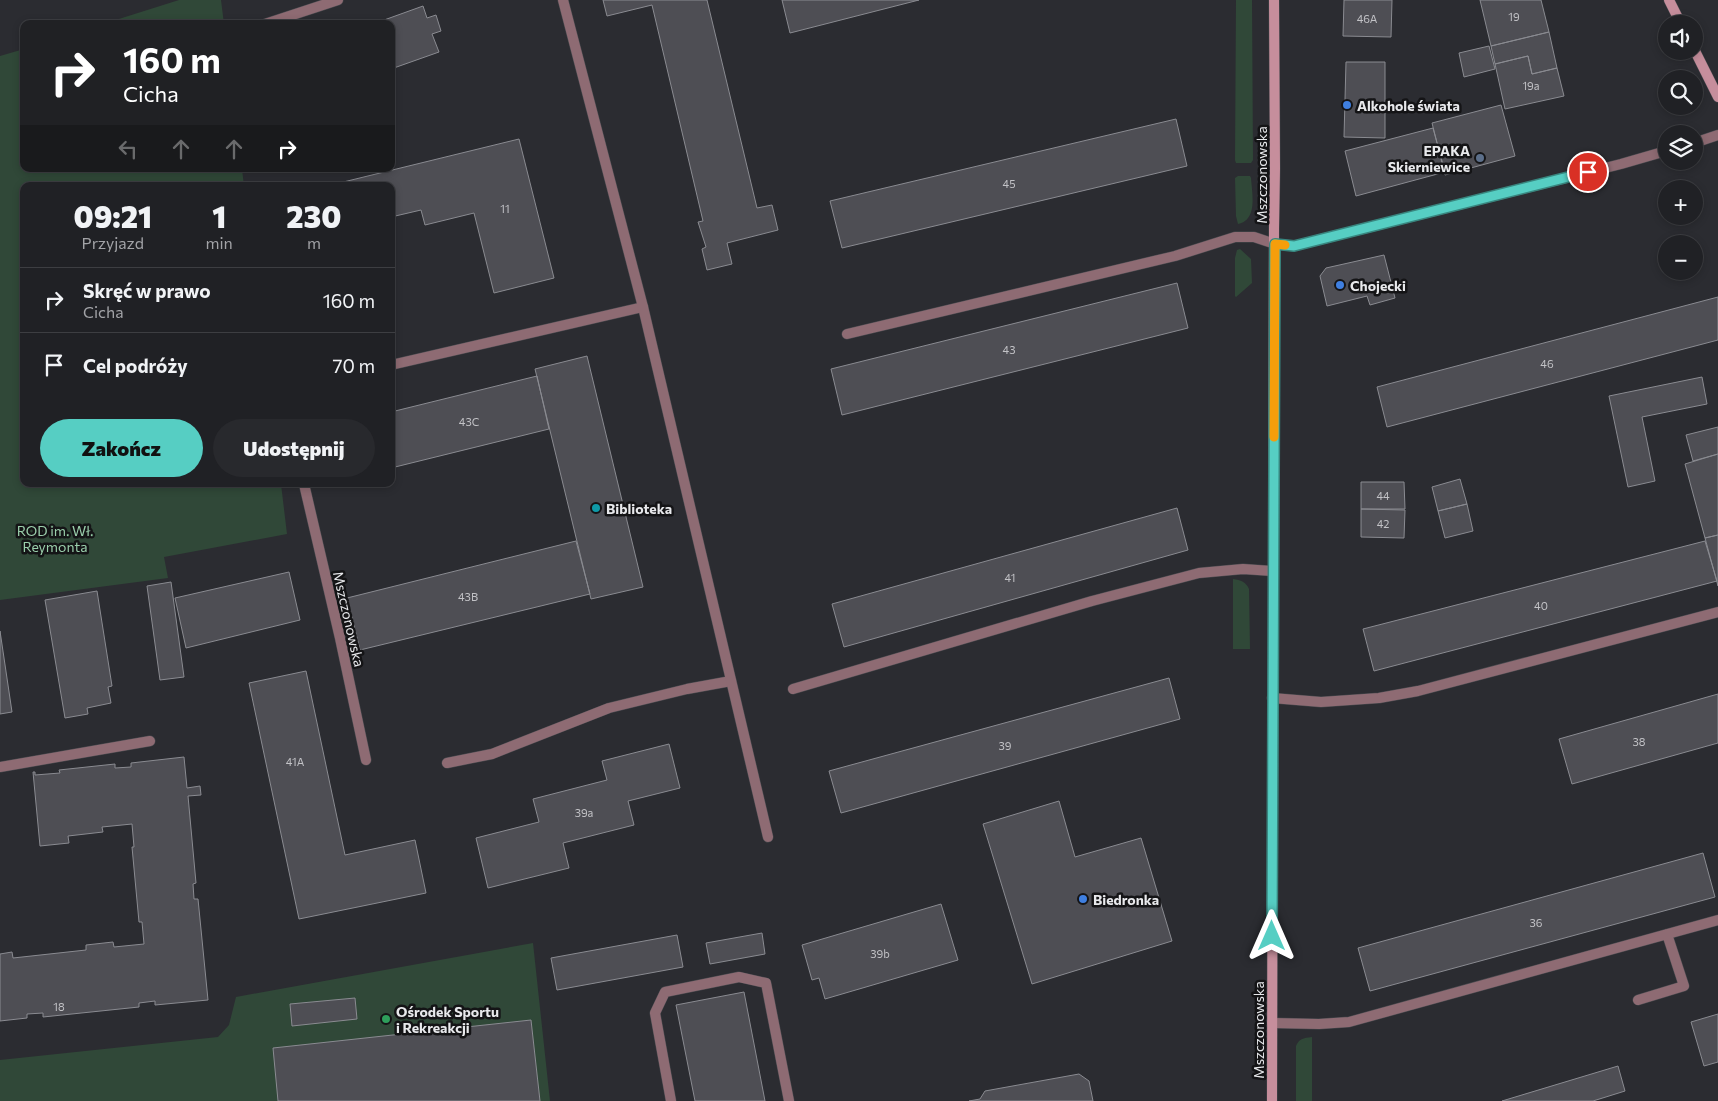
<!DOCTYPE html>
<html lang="pl">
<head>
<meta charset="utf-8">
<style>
	:root { --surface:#202125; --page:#28292d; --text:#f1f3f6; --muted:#a2a3a7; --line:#3d3e42; --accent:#56cec3 }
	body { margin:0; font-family:Commissioner,sans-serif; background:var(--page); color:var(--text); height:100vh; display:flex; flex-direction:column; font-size:19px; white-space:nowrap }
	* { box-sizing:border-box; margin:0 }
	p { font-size:16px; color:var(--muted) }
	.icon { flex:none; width:28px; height:28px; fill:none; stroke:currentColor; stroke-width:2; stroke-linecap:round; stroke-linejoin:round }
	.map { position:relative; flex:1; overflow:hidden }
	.side { position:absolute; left:20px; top:182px; width:375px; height:305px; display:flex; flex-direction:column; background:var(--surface); border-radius:10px; box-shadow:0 2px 8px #0003,0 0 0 1px var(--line) }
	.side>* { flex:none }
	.guide { position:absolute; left:20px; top:20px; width:375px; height:152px; border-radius:10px; box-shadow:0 2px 8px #0003,0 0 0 1px var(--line); background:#202124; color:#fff; overflow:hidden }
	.fabs { position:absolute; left:1658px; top:15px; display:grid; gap:10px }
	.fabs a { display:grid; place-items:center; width:45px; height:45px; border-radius:50%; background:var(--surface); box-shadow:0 2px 8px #0003,0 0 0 1px var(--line); font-size:25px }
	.pin { position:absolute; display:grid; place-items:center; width:42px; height:42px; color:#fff; margin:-21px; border:2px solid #fff; border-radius:50%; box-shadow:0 1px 5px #0007 }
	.me { position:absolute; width:55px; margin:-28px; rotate:0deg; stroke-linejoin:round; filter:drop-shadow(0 0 4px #0008) }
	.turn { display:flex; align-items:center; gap:18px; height:105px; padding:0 20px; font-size:22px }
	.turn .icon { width:65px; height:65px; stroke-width:2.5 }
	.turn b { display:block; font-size:35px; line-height:42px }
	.lanes { display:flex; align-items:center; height:48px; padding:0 20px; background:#0003; justify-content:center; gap:25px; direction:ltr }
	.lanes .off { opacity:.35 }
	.eta { display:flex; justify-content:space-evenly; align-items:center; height:85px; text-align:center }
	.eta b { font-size:30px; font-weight:800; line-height:35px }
	.action { display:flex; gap:10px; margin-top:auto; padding:10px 20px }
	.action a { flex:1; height:58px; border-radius:30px; background:var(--accent); color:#111; font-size:20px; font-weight:800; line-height:58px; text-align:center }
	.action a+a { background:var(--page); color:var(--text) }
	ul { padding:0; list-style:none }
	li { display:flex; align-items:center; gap:15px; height:65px; padding:0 20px; border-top:1px solid var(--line) }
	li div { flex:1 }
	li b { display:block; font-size:19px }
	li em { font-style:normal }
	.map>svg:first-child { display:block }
</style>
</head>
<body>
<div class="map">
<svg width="1718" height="1101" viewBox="0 0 1718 1101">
	<rect width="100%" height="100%" fill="#2b2c31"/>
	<path fill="#304838" d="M179 0H221L224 24H103Z
		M1236 0H1252L1253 160 1251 163H1236L1235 160Z
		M24 49V169H242L244 186H24V484H281L287 534 164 557 168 578 0 600V56Z
		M1238 176H1250L1251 178C1252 193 1258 220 1238 224L1236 216 1235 178Z
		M1240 249 1251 259 1252 283 1236 297 1235 296V258L1237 250Z
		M1233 579C1241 580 1246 582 1249 589L1250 649H1233Z
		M533 943 550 1101H0V1060L218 1037 229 1025 236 997Z
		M1312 1037V1101H1296V1046C1299 1039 1303 1038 1312 1037Z"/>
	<path fill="#4e4e54" stroke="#8a8b91" d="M603 0H707L757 208 772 205 778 230 727 243 732 264 707 270 702 249 706 247 698 222 703 221 652 5 607 16Z
		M782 0H919L790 33Z
		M1344 0H1392L1391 37 1343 36Z
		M1480 0H1541L1549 32 1491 46Z
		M423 6 427 18 436 15 441 31 432 34 439 52 391 69V24H373Z
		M1549 32 1557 68 1532 74 1528 56 1495 64 1491 46Z
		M1489 46 1495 69 1464 77 1459 53Z
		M1528 56 1532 74 1557 68 1564 96 1505 109 1495 64Z
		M1346 62H1385V138L1344 137Z
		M1501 105 1515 156 1445 175 1432 123Z
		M1176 119 1187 166 842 248 830 201Z
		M1433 128 1445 172 1356 196 1345 151Z
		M519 139 554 278 494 293 474 213 425 225 421 210 391 217V186H327Z
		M1384 255 1395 298 1370 305 1367 296 1327 306 1320 276 1326 268Z
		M1177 283 1188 328 842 415 831 369Z
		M1718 297V340L1387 427 1377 387Z
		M587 356 643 587 591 599 535 369Z
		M537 376 549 429 391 468V412Z
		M1702 377 1707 404 1642 417 1655 481 1628 487 1609 396Z
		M1718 427V454L1693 461 1686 435Z
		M1718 454V535L1705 538 1685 464Z
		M1460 479 1467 504 1438 511 1432 487Z
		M1361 482H1404L1405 509H1361Z
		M1467 504 1473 531 1445 538 1438 511Z
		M1177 508 1188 550 844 647 832 604Z
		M1361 509 1405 510 1404 538 1361 537Z
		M1718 535V586L1705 538Z
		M576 541 590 594 360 650 347 598Z
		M1705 541 1717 581 1374 671 1363 629Z
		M289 572 300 620 186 648 175 598Z
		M171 582 184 677 160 680 147 586Z
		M97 591 112 686 108 687 111 703 87 708 88 714 65 718 45 600Z
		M0 631 12 712 0 714Z
		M306 671 345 855 415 840 426 893 299 919 249 683Z
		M1169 678 1180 719 841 813 829 771Z
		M1718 694V743L1572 784 1559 739Z
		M669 744 680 788 628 801 634 825 563 843 569 868 488 888 476 838 539 822 533 799 607 780 602 761Z
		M184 757 187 788 200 786 201 795 188 796 196 883 193 884 194 899H198L208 1000 155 1005V1001L139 1003V1007L43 1017V1013L27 1014V1018L0 1021V954L12 952 13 958 86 950V945L113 942 114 947 144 944 142 922H139L132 847H134L132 824 102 827 103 832 68 836 69 843 40 846 33 772H35V775L60 773 59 770 115 764V768L131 767V763Z
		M1059 801 1075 857 1141 838 1172 941 1032 984 983 824Z
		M1703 853 1715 897 1370 991 1358 948Z
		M941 904 958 960 825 999 819 978 812 980 802 945Z
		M762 933 765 954 710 964 706 943Z
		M677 935 683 967 557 990 551 958Z
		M744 992 765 1101H695L676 1005Z
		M355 998 357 1019 292 1026 290 1004Z
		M1718 1014V1062L1704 1066 1691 1022Z
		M531 1020 540 1101H278L273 1048Z
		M1618 1066 1625 1091 1593 1101H1502Z
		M1079 1074 1089 1081 1093 1101H969L980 1099 985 1091Z"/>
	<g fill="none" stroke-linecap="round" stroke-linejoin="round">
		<defs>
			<path id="lane" d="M265 24 338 0
				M847 334 1175 256 1235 237H1254L1275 244
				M391 365 643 307
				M304 484 340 638 366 760
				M793 689 1092 601 1199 573 1243 569 1273 571
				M1272 698 1321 702 1379 698 1418 691 1718 612
				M447 763 492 754 609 708 687 689 731 681
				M0 767 150 741
				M1638 1000 1684 986 1667 934
				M1272 1023 1319 1024 1349 1022 1718 920
				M671 1101 655 1013 665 992 739 977 766 983 789 1101"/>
			<path id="street" d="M563 0 643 307 768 837
				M1694 143 1718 135
				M1275 244 1294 246 1621 164 1666 151"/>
			<path id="secondary" d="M1669 0 1681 24
				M1694 49 1718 97
				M1272 1101 1274 229 1275 168 1274 0"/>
		</defs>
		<use href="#lane" stroke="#494a4f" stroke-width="11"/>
		<use href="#street" stroke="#494a4f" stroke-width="11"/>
		<use href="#secondary" stroke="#494a4f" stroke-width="11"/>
		<use href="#lane" stroke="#8e6b73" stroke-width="10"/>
		<use href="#street" stroke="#8e6b73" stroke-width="10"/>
		<use href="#secondary" stroke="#c68e9c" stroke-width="10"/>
	</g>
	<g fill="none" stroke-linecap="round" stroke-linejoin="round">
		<defs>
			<path id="route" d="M1272 936 1275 244 1294 246 1588 172"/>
		</defs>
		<use href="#route" stroke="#38867f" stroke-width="12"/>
		<use href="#route" stroke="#56cec3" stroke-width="9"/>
		<path stroke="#f59e0b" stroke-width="9" d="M1274 437 1275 244 1285 245"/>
	</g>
	<g fill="#3f7fe0" stroke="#141416" stroke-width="2">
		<circle cx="1347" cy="105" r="5"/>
		<circle cx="1340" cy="285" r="5"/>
		<circle cx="1083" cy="899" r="5"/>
	</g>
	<circle fill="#5c6f8a" stroke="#141416" stroke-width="2" cx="1480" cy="158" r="5"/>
	<circle fill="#0f9aa8" stroke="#141416" stroke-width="2" cx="596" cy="508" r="5"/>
	<circle fill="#2e9e5b" stroke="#141416" stroke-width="2" cx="386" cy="1019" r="5"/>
	<g text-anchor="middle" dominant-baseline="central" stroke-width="5" stroke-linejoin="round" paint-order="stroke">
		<g font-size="11" fill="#c2c2c6">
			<text x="1514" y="16">19</text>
			<text x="1367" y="18">46A</text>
			<text x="1531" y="85">19a</text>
			<text x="1009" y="183">45</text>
			<text x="505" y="208">11</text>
			<text x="1009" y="349">43</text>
			<text x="1547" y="363">46</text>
			<text x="469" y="421">43C</text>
			<text x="1383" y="495">44</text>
			<text x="1383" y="523">42</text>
			<text x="1010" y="577">41</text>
			<text x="468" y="596">43B</text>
			<text x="1541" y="605">40</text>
			<text x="1639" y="741">38</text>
			<text x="1005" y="745">39</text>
			<text x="295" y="761">41A</text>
			<text x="584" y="812">39a</text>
			<text x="1536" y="922">36</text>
			<text x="880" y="953">39b</text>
			<text x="59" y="1006">18</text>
		</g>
		<g font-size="14" font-weight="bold" fill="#e8e9ec" stroke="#141416" text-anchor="start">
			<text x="1357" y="105">Alkohole świata</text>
			<text x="1470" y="150" text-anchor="end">EPAKA<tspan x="1470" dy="16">Skierniewice</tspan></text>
			<text x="1350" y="285">Chojecki</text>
			<text x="606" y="508">Biblioteka</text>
			<text x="1093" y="899">Biedronka</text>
			<text x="396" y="1011">Ośrodek Sportu<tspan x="396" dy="16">i Rekreakcji</tspan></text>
		</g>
		<g font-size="14" fill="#e8e9ec" stroke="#141416">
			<text transform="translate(1261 175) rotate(-90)">Mszczonowska</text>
			<text transform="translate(349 619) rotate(77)">Mszczonowska</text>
			<text transform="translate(1258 1030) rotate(-90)">Mszczonowska</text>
		</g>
		<g font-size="14" fill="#9bcfac" stroke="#141416">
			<text x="55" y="530">ROD im. Wł.<tspan x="55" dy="16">Reymonta</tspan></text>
		</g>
	</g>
</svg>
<div class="fabs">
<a><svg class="icon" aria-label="sound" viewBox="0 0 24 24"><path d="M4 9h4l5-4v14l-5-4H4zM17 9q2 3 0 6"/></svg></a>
<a><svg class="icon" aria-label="search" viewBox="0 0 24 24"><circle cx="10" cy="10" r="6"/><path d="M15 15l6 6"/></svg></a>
<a><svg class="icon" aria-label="layers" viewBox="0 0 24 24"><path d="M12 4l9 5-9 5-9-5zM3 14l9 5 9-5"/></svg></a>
<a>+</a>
<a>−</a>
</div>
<div class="pin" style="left:1588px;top:172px;background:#d93025"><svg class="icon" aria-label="arrive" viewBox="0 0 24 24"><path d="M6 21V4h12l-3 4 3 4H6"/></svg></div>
<svg class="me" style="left:1272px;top:936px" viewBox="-20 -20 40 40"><path d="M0-17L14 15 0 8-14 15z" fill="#56cec3" stroke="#fff" stroke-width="4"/></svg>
<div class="guide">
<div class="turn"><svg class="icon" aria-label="right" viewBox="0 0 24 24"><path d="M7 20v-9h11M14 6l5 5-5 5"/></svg><div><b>160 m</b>Cicha</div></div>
<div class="lanes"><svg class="icon off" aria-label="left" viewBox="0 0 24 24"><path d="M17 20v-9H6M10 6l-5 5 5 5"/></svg><svg class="icon off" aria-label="ahead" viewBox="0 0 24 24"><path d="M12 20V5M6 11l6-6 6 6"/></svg><svg class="icon off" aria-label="ahead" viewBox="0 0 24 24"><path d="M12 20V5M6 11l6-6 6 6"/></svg><svg class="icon" aria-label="right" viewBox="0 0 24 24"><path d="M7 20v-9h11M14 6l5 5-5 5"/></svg></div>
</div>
<section class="side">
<div class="eta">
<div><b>09:21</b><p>Przyjazd</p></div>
<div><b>1</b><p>min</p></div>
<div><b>230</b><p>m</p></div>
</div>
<ul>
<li><svg class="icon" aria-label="right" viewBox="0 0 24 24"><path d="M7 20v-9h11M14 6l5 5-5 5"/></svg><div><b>Skręć w prawo</b><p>Cicha</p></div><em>160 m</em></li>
<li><svg class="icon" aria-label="arrive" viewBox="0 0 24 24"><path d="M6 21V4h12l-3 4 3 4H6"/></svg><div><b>Cel podróży</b></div><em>70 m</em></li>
</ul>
<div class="action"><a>Zakończ</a><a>Udostępnij</a></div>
</section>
</div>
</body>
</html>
